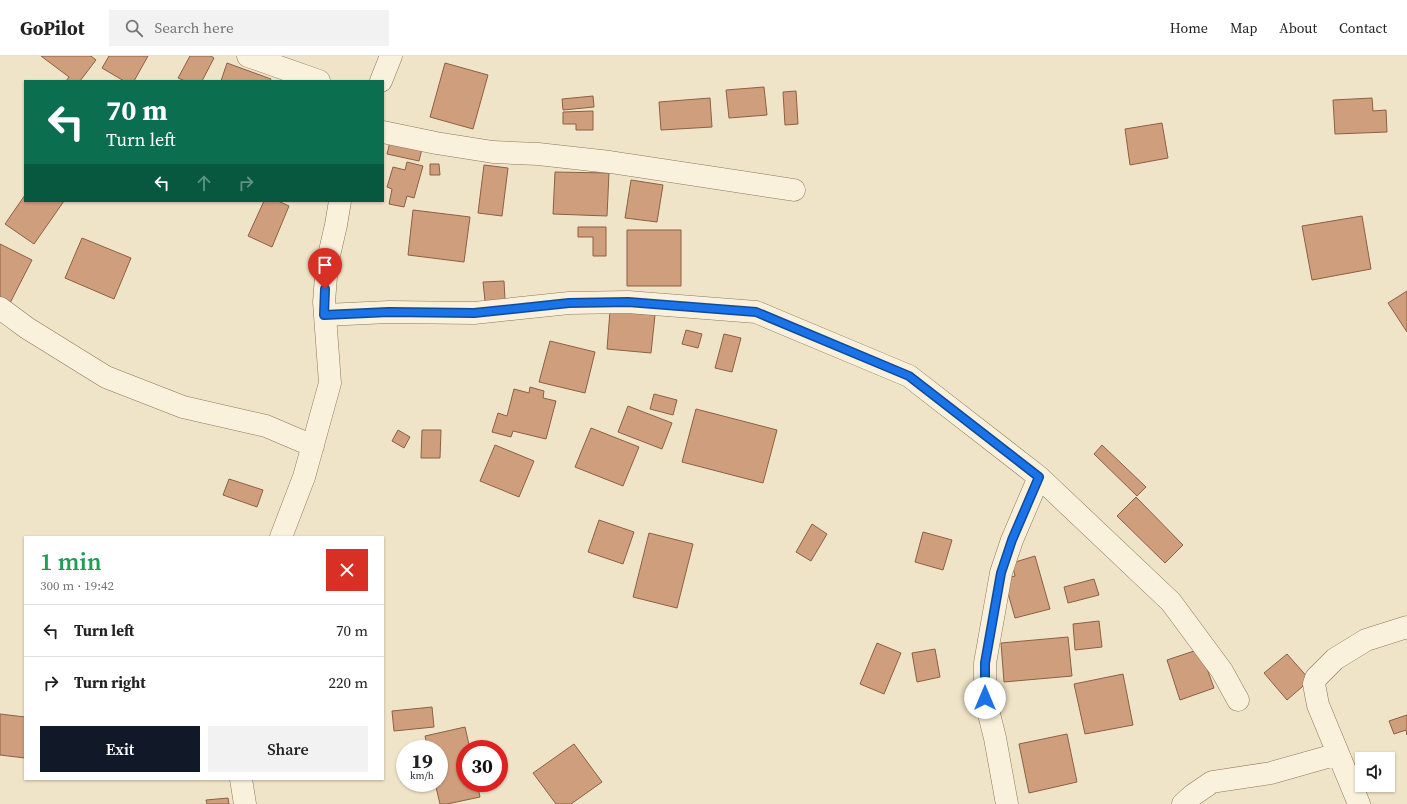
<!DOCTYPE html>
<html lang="en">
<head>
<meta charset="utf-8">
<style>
	:root { --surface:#fff; --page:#f2f2f2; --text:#222; --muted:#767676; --line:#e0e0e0; --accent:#111827 }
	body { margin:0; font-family:"Source Serif 4",serif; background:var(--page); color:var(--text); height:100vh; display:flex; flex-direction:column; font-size:15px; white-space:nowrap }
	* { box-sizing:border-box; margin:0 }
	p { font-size:13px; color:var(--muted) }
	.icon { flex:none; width:22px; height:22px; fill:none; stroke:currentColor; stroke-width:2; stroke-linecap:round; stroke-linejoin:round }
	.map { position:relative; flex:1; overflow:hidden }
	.sheet { position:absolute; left:24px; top:480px; width:360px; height:244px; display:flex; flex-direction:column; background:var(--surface); border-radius:0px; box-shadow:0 1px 3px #0004 }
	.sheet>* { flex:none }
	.banner { position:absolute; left:24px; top:24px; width:360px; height:122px; border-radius:0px; box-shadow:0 1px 3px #0004; background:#0b6e4f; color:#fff; overflow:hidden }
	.tools { position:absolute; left:1355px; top:696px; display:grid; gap:8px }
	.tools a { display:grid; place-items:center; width:40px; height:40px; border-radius:0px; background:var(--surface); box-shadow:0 1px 3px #0004; font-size:20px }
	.speed { position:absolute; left:396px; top:684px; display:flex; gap:8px; font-size:20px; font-weight:700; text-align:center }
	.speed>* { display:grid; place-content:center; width:52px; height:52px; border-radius:50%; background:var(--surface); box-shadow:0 1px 3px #0004; line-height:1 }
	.speed small { font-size:10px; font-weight:400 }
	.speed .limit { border:6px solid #d22; background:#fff; color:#111 }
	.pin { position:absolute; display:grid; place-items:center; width:34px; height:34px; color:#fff; margin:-41px -17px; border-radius:50% 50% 50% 0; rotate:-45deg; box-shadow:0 0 4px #0007 }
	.pin .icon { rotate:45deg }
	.me { position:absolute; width:44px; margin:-22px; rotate:0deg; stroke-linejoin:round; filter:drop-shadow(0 0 3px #0008) }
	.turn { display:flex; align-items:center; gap:14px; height:84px; padding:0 16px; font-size:18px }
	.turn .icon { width:52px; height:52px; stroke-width:2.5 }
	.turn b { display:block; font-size:28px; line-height:34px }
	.lanes { display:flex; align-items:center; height:38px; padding:0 16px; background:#0003; justify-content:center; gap:20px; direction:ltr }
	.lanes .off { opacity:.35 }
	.round { display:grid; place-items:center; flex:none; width:42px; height:42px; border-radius:0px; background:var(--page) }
	.head { display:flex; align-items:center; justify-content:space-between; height:68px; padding:0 16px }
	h1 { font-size:24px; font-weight:600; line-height:30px; color:#1e9e55 }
	.button { display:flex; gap:8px; margin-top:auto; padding:8px 16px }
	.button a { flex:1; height:46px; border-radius:0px; background:var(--accent); color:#fff; font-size:16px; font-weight:600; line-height:46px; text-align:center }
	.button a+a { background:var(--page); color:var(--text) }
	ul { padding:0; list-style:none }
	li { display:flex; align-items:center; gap:12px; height:52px; padding:0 16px; border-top:1px solid var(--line) }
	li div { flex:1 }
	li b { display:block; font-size:15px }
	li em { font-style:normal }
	header { display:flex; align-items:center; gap:24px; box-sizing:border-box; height:56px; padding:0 20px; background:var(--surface); border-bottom:1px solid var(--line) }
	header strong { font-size:19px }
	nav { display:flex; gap:22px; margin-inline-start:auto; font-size:14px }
	.search { width:280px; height:36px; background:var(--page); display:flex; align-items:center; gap:10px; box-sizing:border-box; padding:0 14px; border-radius:0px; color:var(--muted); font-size:15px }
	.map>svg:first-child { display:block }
</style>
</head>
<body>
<header>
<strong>GoPilot</strong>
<div class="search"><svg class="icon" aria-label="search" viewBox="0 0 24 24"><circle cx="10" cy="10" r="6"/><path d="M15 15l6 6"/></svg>Search here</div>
<nav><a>Home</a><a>Map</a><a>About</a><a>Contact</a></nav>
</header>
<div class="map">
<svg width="1407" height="748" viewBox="0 0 1407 748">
	<rect width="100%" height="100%" fill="#f0e4c8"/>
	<path fill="#cf9f7d" stroke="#8d5f41" d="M41 0H91L96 4 80 25H66L69 21Z
		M109 0H148L134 25H124L102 12Z
		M190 0H211L214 2 202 25H185L178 22Z
		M227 7 271 23 270 25H221Z
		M445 7 488 19 473 73 430 61Z
		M764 31 767 59 729 62 726 34Z
		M796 35 798 68 785 69 783 36Z
		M593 40 594 51 563 54 562 43Z
		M710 42 712 71 661 74 659 46Z
		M1372 42 1373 55 1386 54 1387 76 1335 78 1333 44Z
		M593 55V74H576V68H563V56Z
		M1162 67 1168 102 1130 109 1125 73Z
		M391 82 423 89 419 105 387 98Z
		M407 106 423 110 414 142 407 140 404 151 389 148 392 133 387 131 393 111 405 114Z
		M430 108H439L440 119H430Z
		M484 109 508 112 502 160 478 157Z
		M555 116 609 117 607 160 553 158Z
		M631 124 663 129 657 166 625 162Z
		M25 139V145H64L34 188 5 168Z
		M264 145H278L289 150 272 191 248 180Z
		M413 154 470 161 464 206 408 199Z
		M1362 160 1371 213 1312 224 1302 170Z
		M578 171H606V200H593V181H578Z
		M627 174H681V230H627Z
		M82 182 131 202 114 243 65 222Z
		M0 188 32 204 10 247 0 242Z
		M504 225 505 244 485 245 483 226Z
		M1407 235V276L1388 247Z
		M610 255 655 259 651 297 607 293Z
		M686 274 702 278 698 292 682 288Z
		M724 278 741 282 732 316 715 312Z
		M550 285 595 296 585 337 539 326Z
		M530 331 544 335 543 342 556 345 546 383 513 375 511 381 492 376 498 357 507 360 514 333 529 337Z
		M654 338 677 344 673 359 650 353Z
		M628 350 672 367 662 393 618 376Z
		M696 353 777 374 763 427 682 406Z
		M591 372 639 391 623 430 575 411Z
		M398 374 410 381 404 392 392 385Z
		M422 374H441L440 402H421Z
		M495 389 534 405 519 441 480 425Z
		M1102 389 1146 431 1137 440 1094 398Z
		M229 423 263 434 257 451 223 439Z
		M1136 441 1183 489 1165 507 1117 460Z
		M599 464 634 476 623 508 588 496Z
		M812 468 827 478 811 505 796 496Z
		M923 476 952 484 943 514 915 506Z
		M649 477 693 488 677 552 633 541Z
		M1035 500 1050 553 1015 562 1004 523 1015 520 1012 507Z
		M1094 523 1099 539 1068 547 1064 531Z
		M1099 565 1102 591 1075 594 1073 568Z
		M1068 581 1072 620 1004 626 1001 587Z
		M877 587 901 597 884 638 860 628Z
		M935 593 940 621 917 626 912 597Z
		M1200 593 1214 632 1180 644 1167 604Z
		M1287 598 1310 624 1287 644 1264 617Z
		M1123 618 1133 669 1085 678 1074 628Z
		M432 651 434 671 394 675 392 655Z
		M0 658 25 661V702L0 699Z
		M1407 659V679L1406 674 1394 678 1389 665Z
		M465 671 470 693H465V727H477L480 741 447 748H440L435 727H439V693H428L425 680Z
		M1067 678 1077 726 1029 737 1019 688Z
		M574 688 602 726 571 748H556L533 717Z
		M228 742 229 748H207L206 744Z"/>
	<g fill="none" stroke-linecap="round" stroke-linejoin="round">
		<defs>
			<path id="minor" d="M248 0 319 25
				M381 25 391 0
				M383 76 436 87 493 96 538 98 610 106 794 134
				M0 252 27 272 106 321 183 351 266 370 313 390
				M325 259 389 256 474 257 569 247 628 246 756 256 909 320 1039 421 1171 546 1222 615 1238 644
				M281 481 304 421 330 327 324 246 327 208 336 169 340 145
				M241 723 245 748
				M1007 748 995 682 985 642V607L1001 517 1012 484 1039 421
				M1183 748 1193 739 1212 726 1271 717 1338 698
				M1359 748 1318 649 1314 628 1316 622 1335 603 1366 584 1407 571"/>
		</defs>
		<use href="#minor" stroke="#8d765c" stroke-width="23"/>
		<use href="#minor" stroke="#faf1dc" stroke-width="22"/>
	</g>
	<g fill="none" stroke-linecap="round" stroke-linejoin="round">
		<defs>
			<path id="route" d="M325 233 324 259 389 256 474 257 569 247 628 246 756 256 909 320 1039 421 1012 484 1001 517 985 607V642"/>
		</defs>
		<use href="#route" stroke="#114b97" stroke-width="10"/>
		<use href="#route" stroke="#1a73e8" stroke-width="7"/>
	</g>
</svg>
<div class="tools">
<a><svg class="icon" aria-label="sound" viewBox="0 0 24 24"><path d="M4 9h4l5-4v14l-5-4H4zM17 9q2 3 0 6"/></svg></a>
</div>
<div class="speed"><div>19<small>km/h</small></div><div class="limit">30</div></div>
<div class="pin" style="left:325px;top:233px;background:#d93025"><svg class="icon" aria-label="arrive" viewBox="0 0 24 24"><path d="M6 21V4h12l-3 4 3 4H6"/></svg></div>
<svg class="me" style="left:985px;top:642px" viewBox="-20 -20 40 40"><circle r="19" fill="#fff"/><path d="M0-13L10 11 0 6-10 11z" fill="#1a73e8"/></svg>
<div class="banner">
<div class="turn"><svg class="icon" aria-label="left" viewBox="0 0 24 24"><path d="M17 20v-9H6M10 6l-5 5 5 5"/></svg><div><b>70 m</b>Turn left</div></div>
<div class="lanes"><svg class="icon" aria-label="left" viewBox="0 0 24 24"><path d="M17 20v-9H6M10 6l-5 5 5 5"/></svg><svg class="icon off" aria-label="ahead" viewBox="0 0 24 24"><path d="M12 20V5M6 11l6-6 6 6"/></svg><svg class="icon off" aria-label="right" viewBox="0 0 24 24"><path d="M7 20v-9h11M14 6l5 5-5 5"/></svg></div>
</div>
<section class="sheet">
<div class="head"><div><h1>1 min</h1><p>300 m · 19:42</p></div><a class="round" style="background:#d93025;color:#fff"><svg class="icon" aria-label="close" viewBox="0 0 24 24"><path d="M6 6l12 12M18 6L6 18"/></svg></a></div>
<ul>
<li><svg class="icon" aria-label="left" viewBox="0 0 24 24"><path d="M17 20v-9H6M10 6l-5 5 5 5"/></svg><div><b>Turn left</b></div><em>70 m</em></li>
<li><svg class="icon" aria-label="right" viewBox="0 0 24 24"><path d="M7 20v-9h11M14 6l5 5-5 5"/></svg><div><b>Turn right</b></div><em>220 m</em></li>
</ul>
<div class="button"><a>Exit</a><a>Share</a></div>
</section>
</div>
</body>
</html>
